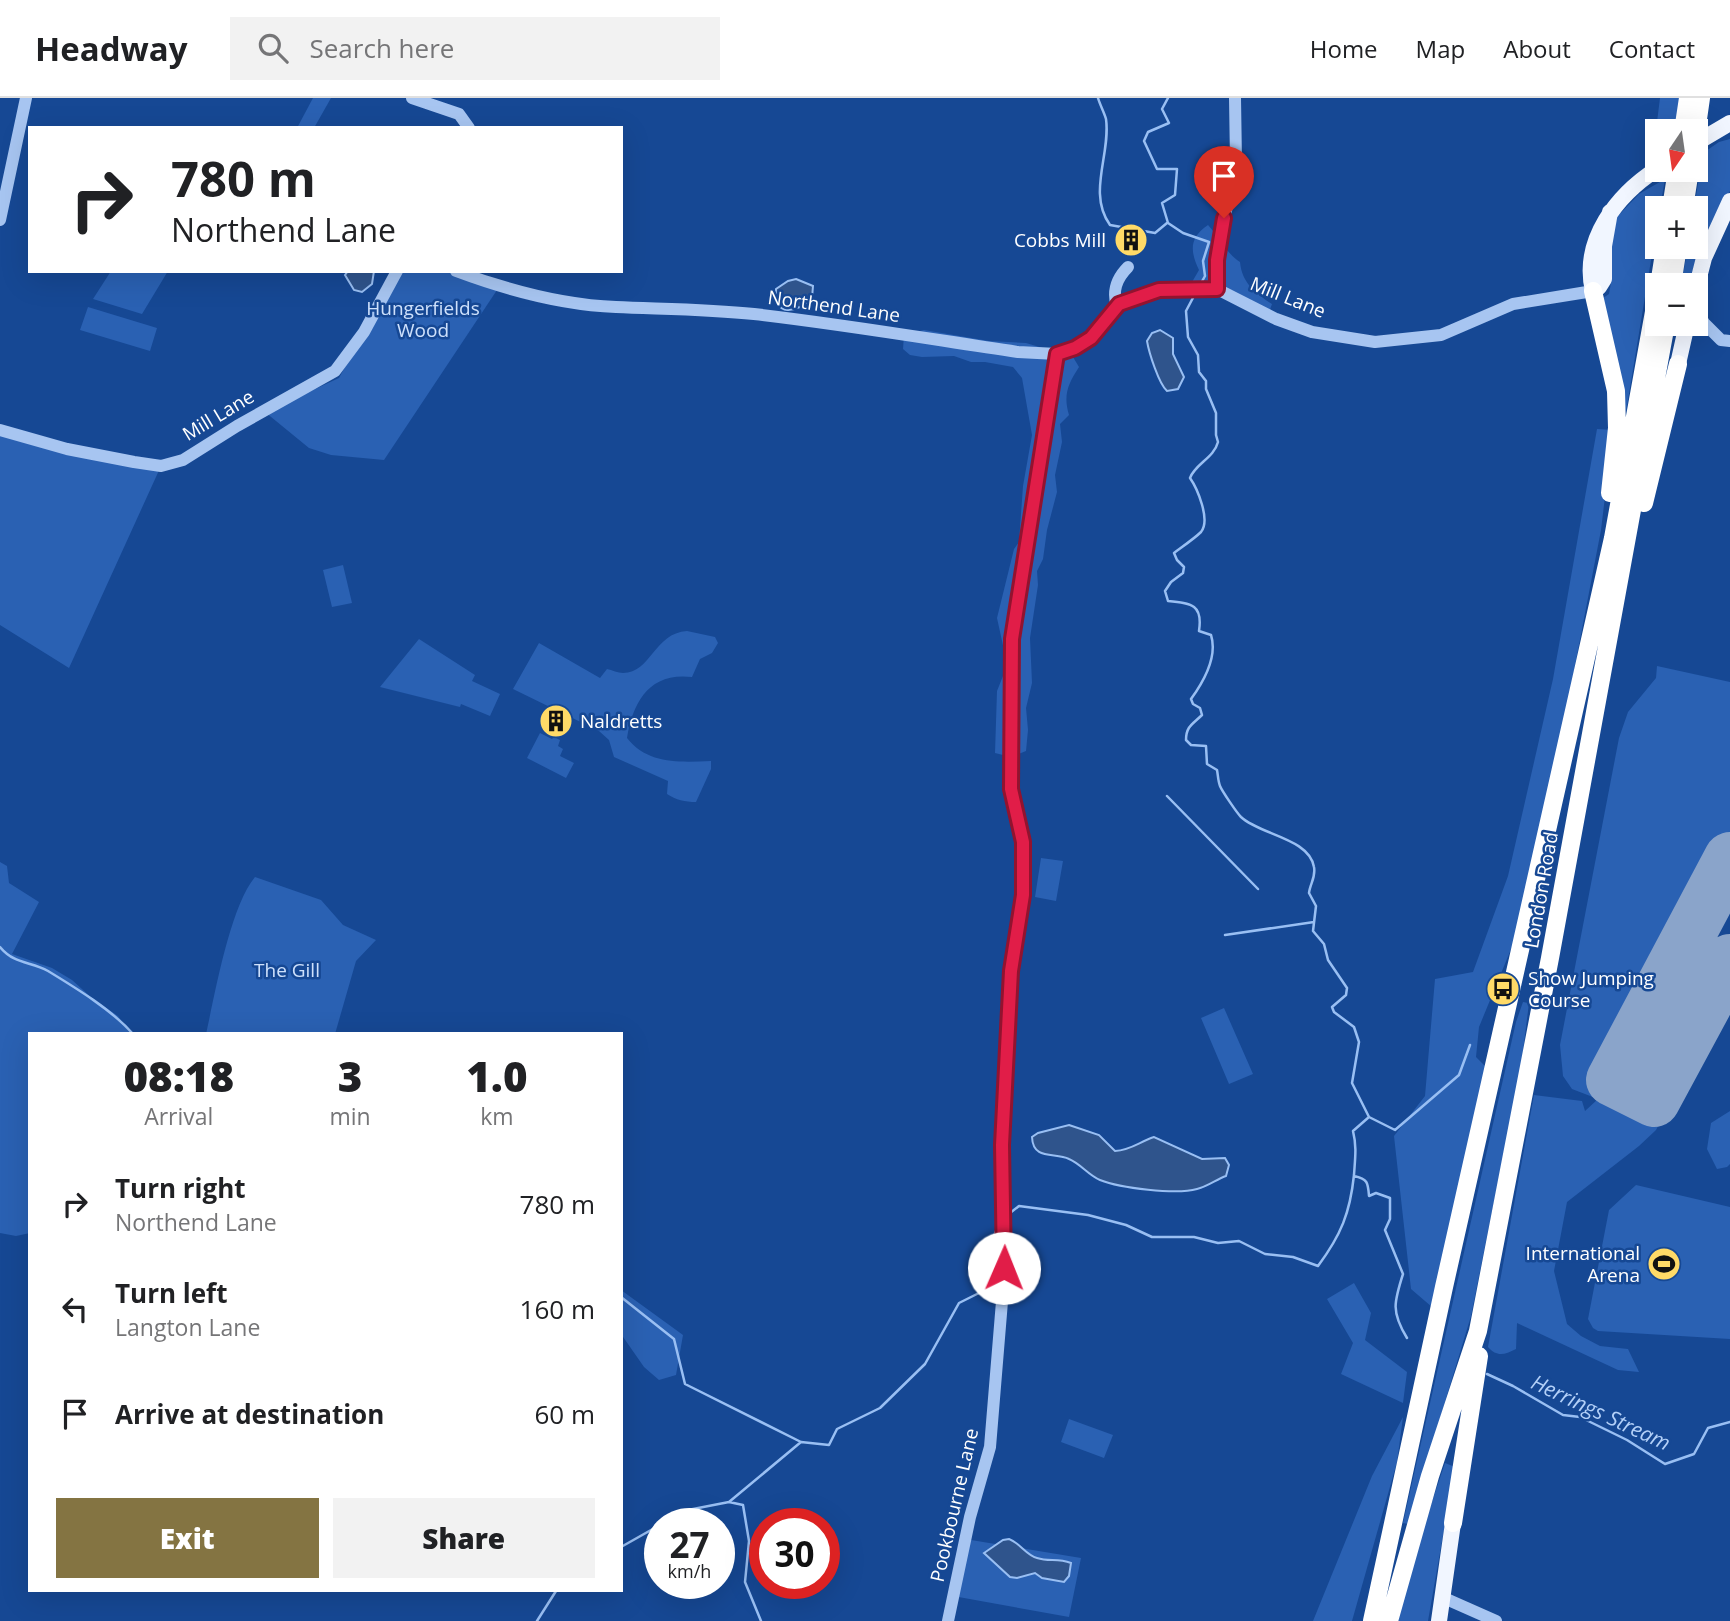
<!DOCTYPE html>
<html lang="en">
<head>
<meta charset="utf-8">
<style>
	:root { --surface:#fff; --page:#f2f2f2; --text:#202124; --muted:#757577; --line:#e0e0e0; --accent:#847442 }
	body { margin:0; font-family:"Open Sans",sans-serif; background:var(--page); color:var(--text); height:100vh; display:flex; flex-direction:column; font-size:26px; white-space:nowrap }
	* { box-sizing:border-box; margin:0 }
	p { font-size:23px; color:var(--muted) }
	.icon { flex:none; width:38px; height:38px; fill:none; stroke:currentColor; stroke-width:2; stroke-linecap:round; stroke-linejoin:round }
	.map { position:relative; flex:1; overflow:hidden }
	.sheet { position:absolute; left:28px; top:934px; width:595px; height:560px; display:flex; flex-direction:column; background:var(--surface); border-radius:0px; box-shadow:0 7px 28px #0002 }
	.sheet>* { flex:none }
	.banner { position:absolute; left:28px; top:28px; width:595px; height:147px; border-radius:0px; box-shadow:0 7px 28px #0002; background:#fff; color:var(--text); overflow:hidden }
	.needle { width:46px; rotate:193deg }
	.fabs { position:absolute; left:1645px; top:21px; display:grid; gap:14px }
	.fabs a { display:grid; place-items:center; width:63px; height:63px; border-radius:0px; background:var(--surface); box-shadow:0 7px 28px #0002; font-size:35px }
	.speed { position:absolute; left:644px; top:1410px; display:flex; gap:14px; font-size:35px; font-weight:700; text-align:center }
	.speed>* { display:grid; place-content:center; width:91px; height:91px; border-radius:50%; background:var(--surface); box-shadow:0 7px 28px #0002; line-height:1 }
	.speed small { font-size:18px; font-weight:400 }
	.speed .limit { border:10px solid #d22; background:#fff; color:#111 }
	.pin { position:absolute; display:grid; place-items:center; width:60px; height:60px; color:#fff; margin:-72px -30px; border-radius:50% 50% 50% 0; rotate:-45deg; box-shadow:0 0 7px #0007 }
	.pin .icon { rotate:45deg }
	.me { position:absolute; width:77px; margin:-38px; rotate:1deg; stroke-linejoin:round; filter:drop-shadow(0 0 5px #0008) }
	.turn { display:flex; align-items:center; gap:24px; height:147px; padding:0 28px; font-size:32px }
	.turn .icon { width:91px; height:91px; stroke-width:2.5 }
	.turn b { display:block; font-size:49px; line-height:60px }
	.eta { display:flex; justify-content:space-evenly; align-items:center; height:119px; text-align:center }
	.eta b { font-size:42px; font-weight:800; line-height:49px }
	.action { display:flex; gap:14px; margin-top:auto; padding:14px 28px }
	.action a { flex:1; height:80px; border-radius:0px; background:var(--accent); color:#fff; font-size:28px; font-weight:800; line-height:80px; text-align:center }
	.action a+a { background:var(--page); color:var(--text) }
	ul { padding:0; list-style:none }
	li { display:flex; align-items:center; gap:21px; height:105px; padding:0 28px }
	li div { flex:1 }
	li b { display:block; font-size:26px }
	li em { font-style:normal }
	header { display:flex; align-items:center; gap:42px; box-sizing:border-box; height:98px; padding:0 35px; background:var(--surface); border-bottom:2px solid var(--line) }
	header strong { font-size:33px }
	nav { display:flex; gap:38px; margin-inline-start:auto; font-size:24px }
	.search { width:490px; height:63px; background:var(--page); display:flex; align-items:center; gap:18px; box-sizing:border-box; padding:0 24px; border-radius:0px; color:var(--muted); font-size:26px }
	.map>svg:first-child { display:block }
</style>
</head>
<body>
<header>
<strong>Headway</strong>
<div class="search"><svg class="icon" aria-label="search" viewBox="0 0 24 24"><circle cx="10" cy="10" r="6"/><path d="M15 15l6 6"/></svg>Search here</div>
<nav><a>Home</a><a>Map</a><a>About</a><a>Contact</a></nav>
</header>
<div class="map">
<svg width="1730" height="1523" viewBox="0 0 1730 1523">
	<rect width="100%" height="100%" fill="#164894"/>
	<path fill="#2a61b3" d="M313 0H331L314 30H297Z
		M1660 0H1680L1675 33H1657V55L1653 56Z
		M1730 41V93L1721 107 1708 135 1694 168 1689 187H1681L1688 149H1696L1694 110 1703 55 1719 44Z
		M1665 81 1660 110H1657V126L1626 314 1600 202 1609 196 1612 179 1608 157 1617 119 1639 96Z
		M1208 127C1220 140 1226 155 1240 164 1242 185 1255 195 1272 206L1268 217 1220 192 1188 191 1199 172C1190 153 1189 140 1208 127Z
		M111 173H168L142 216 93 201Z
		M397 173H456L499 189 384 362 331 357 309 350 265 314 339 280Z
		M88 209 157 230 150 253 80 232Z
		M924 232 989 243 1026 245 1073 259 1079 269C1068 286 1063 297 1069 317L1060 326 1062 344 1055 377 1057 394 1047 432 1043 461 1037 473 1038 487 1030 540 1032 585 1026 610 1028 632 1026 653 1011 659 995 655 997 593 1003 578 1004 552 997 520 1014 451 1019 444 1023 388 1032 337 1022 280 1013 269 985 264H971L954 258 922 259 910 257 903 251 904 237Z
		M1597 331 1613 332 1601 432 1568 604 1516 839 1479 929 1476 959 1486 969 1432 1209 1411 1191 1394 1038 1425 998 1435 881 1473 874 1508 778 1553 581Z
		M0 332 161 368 69 570 0 527Z
		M343 467 352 505 332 509 323 472Z
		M687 533 715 539 718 545 712 555 700 561 692 579C649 574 633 604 627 640 648 667 681 664 711 663V671L696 704C685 704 676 702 667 696L668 683 614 659 609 642 599 633 513 591 539 545 600 580 607 571C612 572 618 575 623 575 651 575 654 535 687 533Z
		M419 541 475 577 472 583 500 596 490 618 461 606 460 609 380 589Z
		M1657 568 1730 584V760L1612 982 1598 1000 1666 1013 1656 1032 1639 1048 1567 1104 1554 1173 1567 1226 1581 1238 1600 1248 1628 1251 1639 1274 1618 1272 1517 1225 1516 1251C1504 1257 1497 1259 1488 1249L1534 997 1582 1003 1585 1013 1598 1001 1572 991 1563 978 1560 947 1619 640 1628 614 1656 580Z
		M540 635 552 641 554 639 560 642 558 648 563 651 560 658 574 665 566 680 527 660Z
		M1041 760 1063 763 1056 803 1035 799Z
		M0 764 7 768 9 785 39 804 12 856 52 870 72 882 93 901 118 918 131 936H30V1135L16 1138 0 1135Z
		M255 779 321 802 343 827 376 842 356 863 335 936H206C215 896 230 809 255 779Z
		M1523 904 1529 905 1521 969 1471 1218 1408 1426 1403 1425 1516 924Z
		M1224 910 1253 976 1229 986 1201 920Z
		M1730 1013V1066L1727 1069 1717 1071 1707 1051 1711 1025Z
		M1636 1087 1730 1109V1241L1598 1233 1593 1230 1588 1221 1609 1112Z
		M1354 1185 1371 1215 1365 1242 1407 1274 1403 1305 1341 1276 1353 1245 1327 1201Z
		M621 1192 683 1237 676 1277 659 1282 644 1269 621 1236Z
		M1403 1319 1397 1364 1352 1523H1313L1372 1378Z
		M1069 1321 1113 1337 1104 1360 1061 1344Z
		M1445 1365 1455 1369 1428 1523H1398L1407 1478Z
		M965 1441 1081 1460 1069 1519 953 1498Z"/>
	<path fill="#2f548c" stroke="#99bff3" stroke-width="2" d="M348 173H374L372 186 362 194 354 192 345 177Z
		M796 181 813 188 812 200C796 215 774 220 776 191L788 183Z
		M1160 232 1173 240V256L1184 279 1178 291 1167 293C1159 286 1149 255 1147 243L1152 235Z
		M1069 1027 1099 1037 1115 1053C1131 1052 1139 1044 1154 1039L1202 1061 1225 1060 1229 1067 1226 1078C1217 1081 1207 1089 1197 1091 1176 1097 1120 1090 1100 1082 1088 1077 1081 1066 1069 1061 1055 1054 1033 1063 1032 1039L1038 1035Z
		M1009 1441C1020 1445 1026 1457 1037 1460 1049 1464 1057 1460 1071 1465L1069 1478 1064 1484 1042 1480 1035 1475 1017 1480 1010 1479 984 1455 1003 1442Z"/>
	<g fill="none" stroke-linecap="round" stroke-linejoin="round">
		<path stroke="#99bff3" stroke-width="2.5" d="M1098 0C1100 7 1104 14 1106 21 1111 56 1087 95 1110 127L1155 135 1167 125
			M1168 0 1162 11 1169 25 1148 34 1144 43 1157 71H1177L1175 97 1162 105 1168 125
			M1168 125 1183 135 1209 144 1203 163 1205 178 1200 187
			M1195 196 1186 213 1188 239 1198 257 1199 274 1206 283V291L1216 315V337L1218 344C1214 360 1195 366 1190 380 1197 390 1211 422 1201 434 1195 440 1182 449 1174 455L1177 462 1184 469 1183 475 1171 484 1165 493 1168 503C1192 505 1203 507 1199 533L1211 537C1218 559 1204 583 1191 601L1193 606 1200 610 1202 617C1193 626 1186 628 1186 642L1191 647 1206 648 1207 666 1217 672C1218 677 1218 683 1220 688 1222 693 1237 715 1241 719 1260 737 1309 740 1314 769 1316 779 1310 786 1309 795L1316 808 1313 833 1324 846 1328 862 1347 890 1346 897 1332 909 1334 914 1354 929 1359 944 1352 985 1369 1019
			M1167 698 1258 791
			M1225 837 1314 824
			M0 849C15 867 31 863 48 873 76 890 112 912 133 936
			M1369 1019 1395 1032 1459 977 1470 947
			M1354 1078C1368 1081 1368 1085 1369 1098L1376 1095 1390 1100V1121L1385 1132 1403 1176C1394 1204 1391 1214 1407 1240
			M1010 1115 1019 1108 1088 1117 1126 1127 1152 1139H1194L1218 1145 1239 1143 1265 1156 1293 1159 1318 1168C1341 1137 1350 1115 1354 1077 1355 1061 1357 1049 1353 1033L1369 1019
			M621 1199 674 1241 685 1286 801 1344 829 1347 837 1331 880 1310 925 1266 959 1205 979 1195 978 1178 1000 1123
			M1487 1276 1513 1288 1563 1317 1580 1319 1627 1342 1665 1366 1694 1356 1708 1330 1730 1324
			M662 1426 688 1412 729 1404
			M621 1449 660 1427
			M537 1523 556 1493
			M761 1523 745 1484 749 1443 743 1407 729 1404 801 1344"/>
		<path stroke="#8aa4ca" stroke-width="52" d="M1730 760 1612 982 1654 1003 1730 862"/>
		<path stroke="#a7c5f1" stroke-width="12" d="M412 0 459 16 469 30
			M0 122 26 0
			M456 173C507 192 561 207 616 209 662 211 708 211 754 216 842 226 930 241 1018 254L1057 256 1075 250 1091 240 1119 206 1159 192 1217 191 1276 221 1312 234 1375 244 1441 237 1513 206 1593 193
			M1217 191 1221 132 1233 85 1236 63 1235 0
			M1117 209C1112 193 1116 181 1128 169
			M1696 211 1704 225 1721 242 1730 243
			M0 332 67 351 134 364 161 368 183 362 237 328 335 273 364 234 397 173
			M1444 1500 1496 1523
			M948 1523 970 1419 990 1349 1006 1155 1002 1047 1011 873 1023 797V744L1011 691 1012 541 1057 256"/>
		<path stroke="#f1f6ff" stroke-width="16" d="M1696 45 1730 25
			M1610 114 1604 148V181L1599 189 1593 193C1581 142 1617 97 1657 71
			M1696 191 1704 160 1730 103
			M1678 266 1687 226
			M1439 1523 1453 1425"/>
		<path stroke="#fff" stroke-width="18" d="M1683 33 1688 0
			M1696 35 1701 0
			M1671 110 1677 72
			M1684 110 1690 72
			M1659 187 1665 149
			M1672 187 1678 149
			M1593 193 1616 293 1617 330 1610 395
			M1644 405 1678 266
			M1453 1425 1479 1258
			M1372 1523 1444 1189 1613 440 1657 197
			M1389 1523 1430 1378 1478 1233 1550 860 1666 226"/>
	</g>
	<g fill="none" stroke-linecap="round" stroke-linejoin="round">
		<defs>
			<path id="route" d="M1004 1170 1002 1047 1011 873 1023 797V744L1011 691 1012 541 1057 256 1075 250 1091 240 1119 206 1159 192 1217 191V162L1224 120"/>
		</defs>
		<use href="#route" stroke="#92132f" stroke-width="18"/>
		<use href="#route" stroke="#e11d48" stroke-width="12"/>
	</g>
	<defs>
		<symbol id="building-disc" viewBox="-11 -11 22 22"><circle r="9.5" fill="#ffda67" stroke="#164894"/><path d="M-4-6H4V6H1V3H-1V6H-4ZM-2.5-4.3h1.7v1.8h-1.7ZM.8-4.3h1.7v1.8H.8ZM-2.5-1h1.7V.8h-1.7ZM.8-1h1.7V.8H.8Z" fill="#111"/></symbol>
		<symbol id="bus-disc" viewBox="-11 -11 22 22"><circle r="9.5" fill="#ffda67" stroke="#164894"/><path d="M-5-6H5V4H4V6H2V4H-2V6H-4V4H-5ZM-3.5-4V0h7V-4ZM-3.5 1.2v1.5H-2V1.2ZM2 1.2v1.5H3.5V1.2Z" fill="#111"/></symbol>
		<symbol id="stadium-disc" viewBox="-11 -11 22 22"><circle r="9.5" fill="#ffda67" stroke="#164894"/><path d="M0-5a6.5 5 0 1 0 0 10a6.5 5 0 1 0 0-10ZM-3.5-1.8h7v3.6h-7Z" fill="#111"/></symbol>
	</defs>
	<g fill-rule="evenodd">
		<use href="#building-disc" x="1112" y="123" width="38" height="38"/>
		<use href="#building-disc" x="537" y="604" width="38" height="38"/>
		<use href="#bus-disc" x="1484" y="872" width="38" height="38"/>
		<use href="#stadium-disc" x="1645" y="1147" width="38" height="38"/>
	</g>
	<g text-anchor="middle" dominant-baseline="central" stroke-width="5" stroke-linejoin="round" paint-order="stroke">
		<g font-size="19" fill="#fff" stroke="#164894" text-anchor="end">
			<text x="1106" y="142">Cobbs Mill</text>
			<text x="580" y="623" text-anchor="start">Naldretts</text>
			<text x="1528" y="880" text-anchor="start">Show Jumping<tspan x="1528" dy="22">Course</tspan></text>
			<text x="1640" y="1155">International<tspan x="1640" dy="22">Arena</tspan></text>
		</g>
		<g font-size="19" fill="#fff" stroke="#164894">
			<text transform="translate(1288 199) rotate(22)">Mill Lane</text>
			<text transform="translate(834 208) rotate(8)">Northend Lane</text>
			<text transform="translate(218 317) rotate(-31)">Mill Lane</text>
			<text transform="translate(1541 792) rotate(-80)">London Road</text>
			<text transform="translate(954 1407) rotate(-77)">Pookbourne Lane</text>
		</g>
		<g font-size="19" fill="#cee1fc" stroke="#164894">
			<text x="423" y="210">Hungerfields<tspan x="423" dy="22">Wood</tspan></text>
			<text x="287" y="872">The Gill</text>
		</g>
		<g font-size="21" font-style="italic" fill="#b3d0f8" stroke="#164894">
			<text transform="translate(1601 1314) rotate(25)">Herrings Stream</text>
		</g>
	</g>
</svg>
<div class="fabs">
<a><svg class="needle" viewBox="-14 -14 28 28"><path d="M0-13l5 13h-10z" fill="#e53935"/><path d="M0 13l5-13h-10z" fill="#757577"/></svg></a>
<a>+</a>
<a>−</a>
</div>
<div class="speed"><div>27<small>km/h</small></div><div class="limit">30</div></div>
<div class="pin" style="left:1224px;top:120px;background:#d93025"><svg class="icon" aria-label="arrive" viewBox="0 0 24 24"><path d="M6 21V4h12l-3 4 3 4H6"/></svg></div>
<svg class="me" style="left:1004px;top:1170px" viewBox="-20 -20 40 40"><circle r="19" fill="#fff"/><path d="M0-13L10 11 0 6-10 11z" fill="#e11d48"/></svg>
<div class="banner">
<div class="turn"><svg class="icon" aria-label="right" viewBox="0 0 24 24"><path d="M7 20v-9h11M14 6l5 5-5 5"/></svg><div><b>780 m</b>Northend Lane</div></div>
</div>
<section class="sheet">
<div class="eta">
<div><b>08:18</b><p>Arrival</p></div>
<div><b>3</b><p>min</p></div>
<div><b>1.0</b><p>km</p></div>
</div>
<ul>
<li><svg class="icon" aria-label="right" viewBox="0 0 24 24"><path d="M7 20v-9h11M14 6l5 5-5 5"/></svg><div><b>Turn right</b><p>Northend Lane</p></div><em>780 m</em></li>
<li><svg class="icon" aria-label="left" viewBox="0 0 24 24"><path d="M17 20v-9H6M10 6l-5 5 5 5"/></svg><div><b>Turn left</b><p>Langton Lane</p></div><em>160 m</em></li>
<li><svg class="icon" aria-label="arrive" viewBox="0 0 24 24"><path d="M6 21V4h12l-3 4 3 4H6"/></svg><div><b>Arrive at destination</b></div><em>60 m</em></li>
</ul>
<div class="action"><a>Exit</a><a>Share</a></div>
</section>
</div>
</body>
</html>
